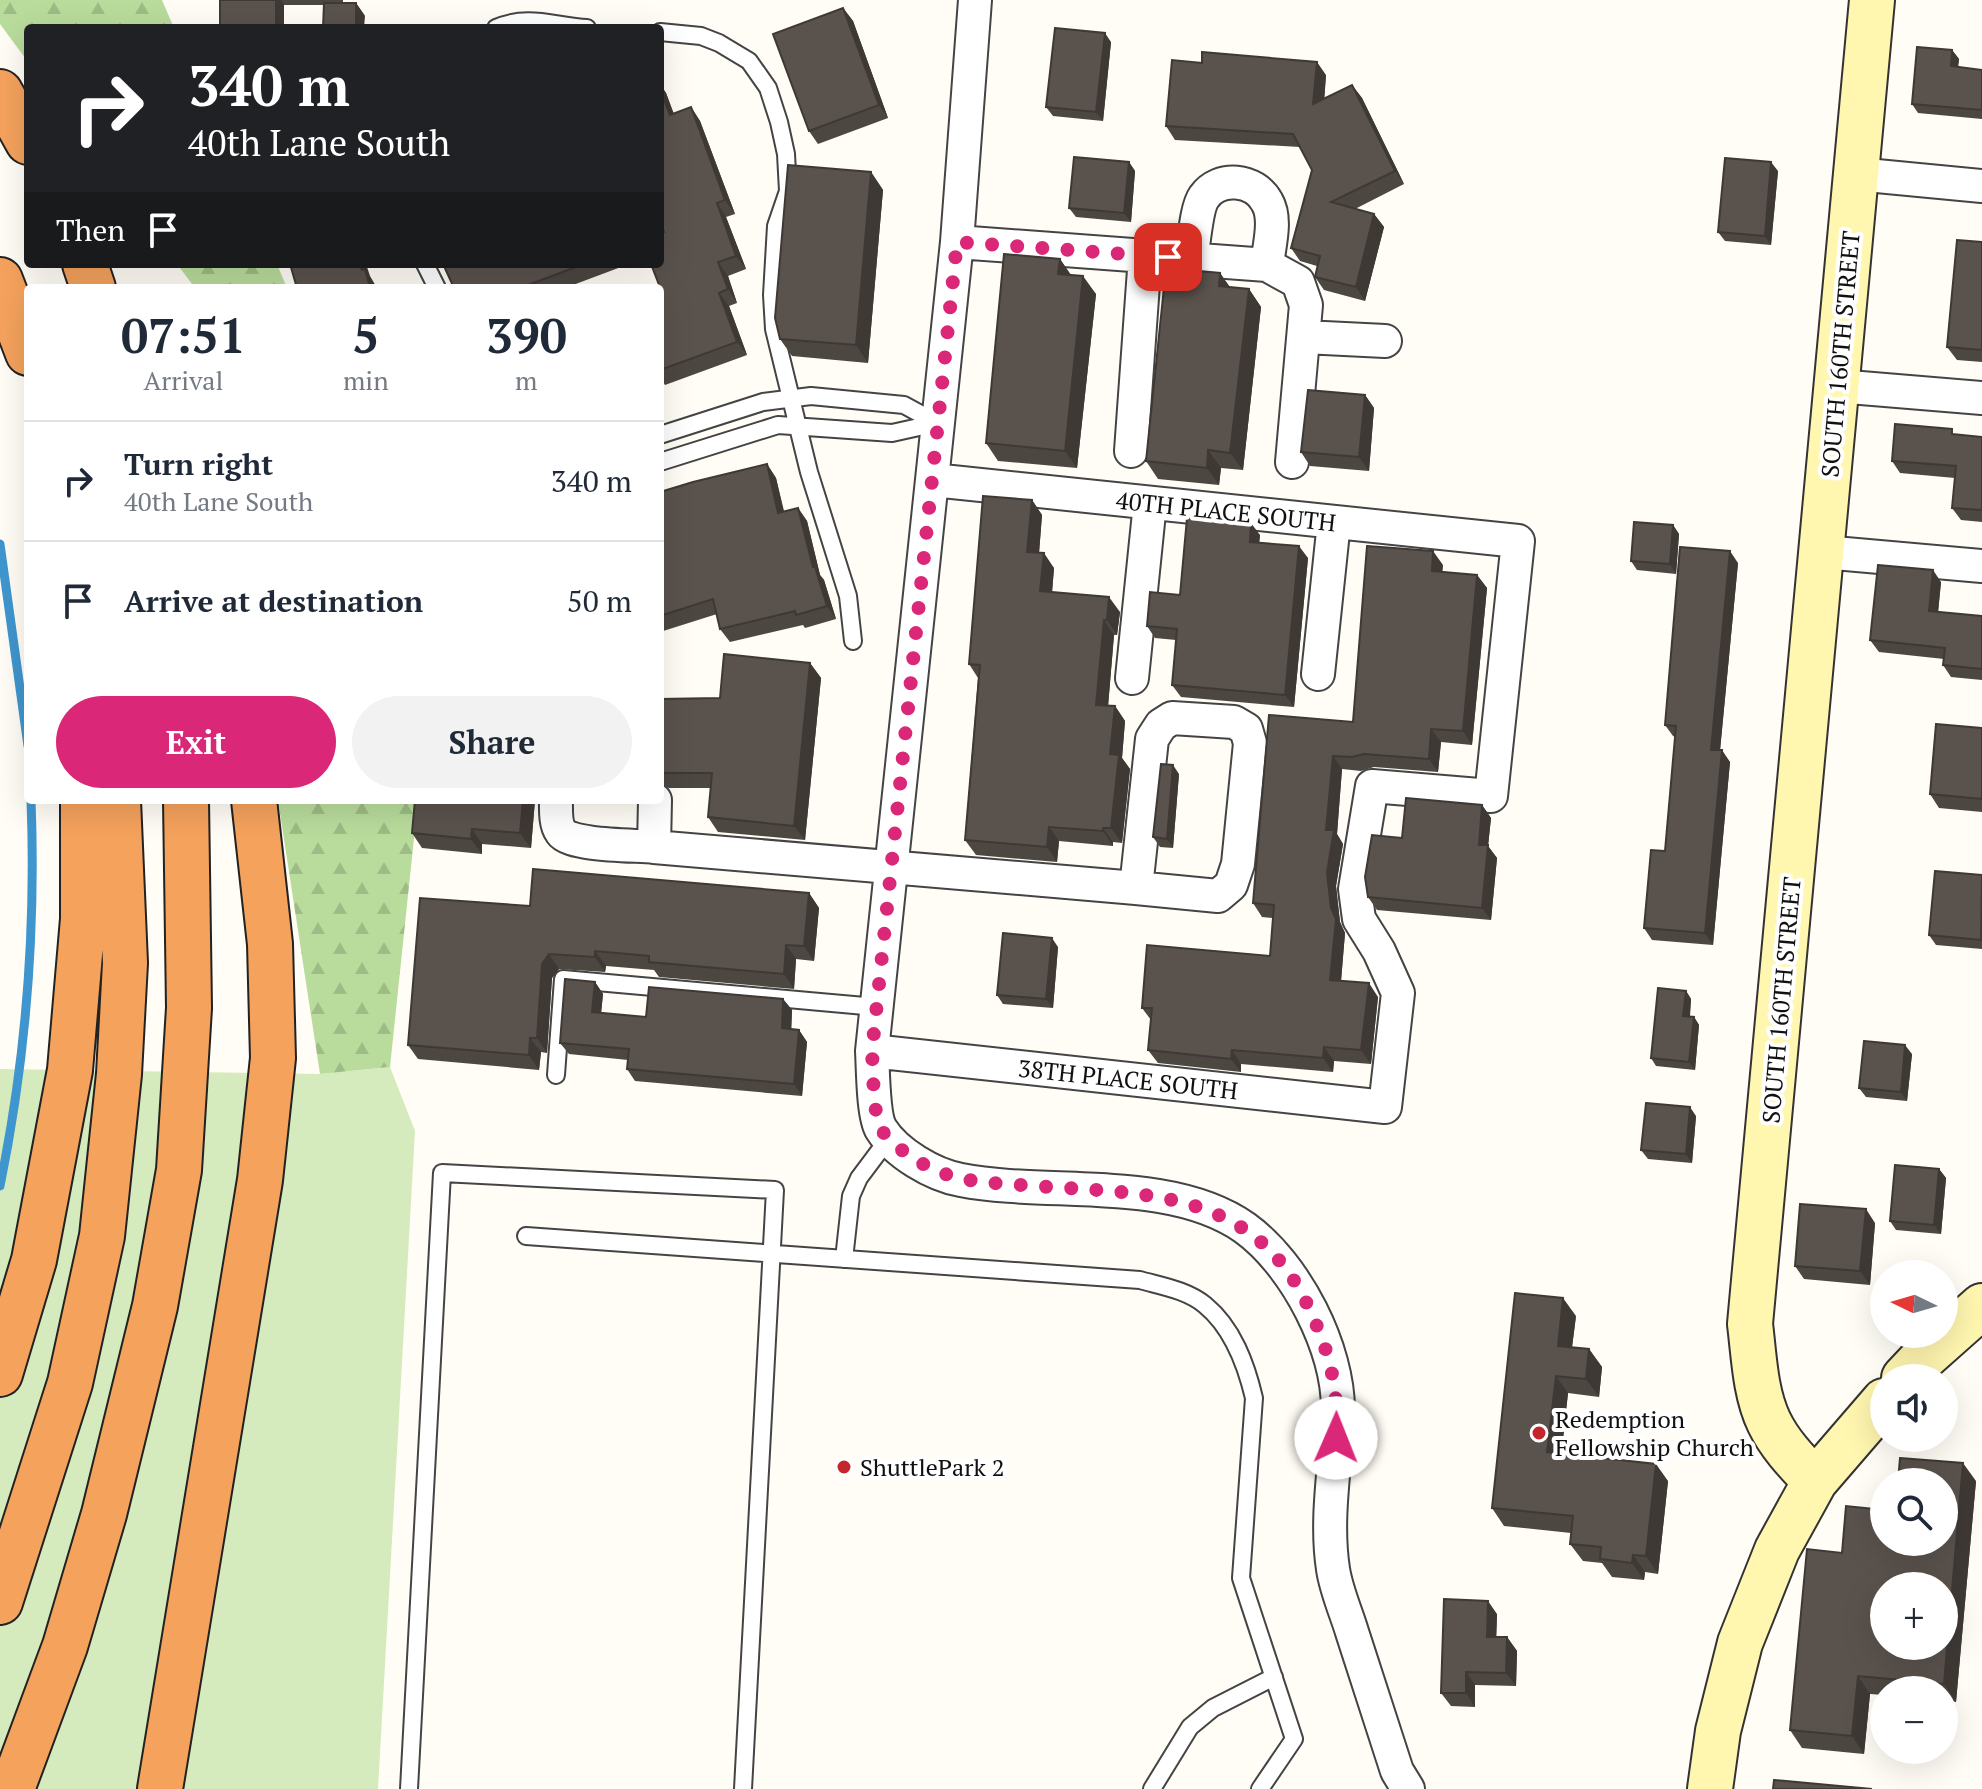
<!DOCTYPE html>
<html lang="en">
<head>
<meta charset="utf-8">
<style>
	:root { --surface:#fff; --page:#f2f2f3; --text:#1f2937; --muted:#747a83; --line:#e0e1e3; --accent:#db2777 }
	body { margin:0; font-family:"PT Serif",serif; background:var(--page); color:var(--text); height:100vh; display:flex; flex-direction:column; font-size:30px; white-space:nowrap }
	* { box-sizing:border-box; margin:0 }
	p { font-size:26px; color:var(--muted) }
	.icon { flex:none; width:44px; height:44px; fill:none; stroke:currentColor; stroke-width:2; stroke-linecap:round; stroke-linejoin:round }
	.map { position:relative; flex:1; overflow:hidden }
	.drawer { position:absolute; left:24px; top:284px; width:640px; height:520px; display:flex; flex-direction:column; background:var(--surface); border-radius:8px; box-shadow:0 8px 32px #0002 }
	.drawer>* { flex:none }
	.guide { position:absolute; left:24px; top:24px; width:640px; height:244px; border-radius:8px; box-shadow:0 8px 32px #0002; background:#202124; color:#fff; overflow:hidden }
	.needle { width:52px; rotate:275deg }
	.fabs { position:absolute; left:1870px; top:1260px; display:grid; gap:16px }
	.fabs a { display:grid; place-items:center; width:88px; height:88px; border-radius:50%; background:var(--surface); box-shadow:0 8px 32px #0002; font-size:40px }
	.pin { position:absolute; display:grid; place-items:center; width:68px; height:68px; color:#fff; margin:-34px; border-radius:16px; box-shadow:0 4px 12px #0006 }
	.me { position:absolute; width:88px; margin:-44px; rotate:1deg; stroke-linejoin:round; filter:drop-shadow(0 0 6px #0008) }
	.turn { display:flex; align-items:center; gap:28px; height:168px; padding:0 32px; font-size:36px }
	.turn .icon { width:104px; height:104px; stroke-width:2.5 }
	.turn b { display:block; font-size:56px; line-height:68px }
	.then { display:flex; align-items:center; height:76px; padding:0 32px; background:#0003; gap:16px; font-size:30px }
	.eta { display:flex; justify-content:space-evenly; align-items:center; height:136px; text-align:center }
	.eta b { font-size:48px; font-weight:700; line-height:56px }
	.cta { display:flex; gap:16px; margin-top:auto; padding:16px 32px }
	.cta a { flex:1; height:92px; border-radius:48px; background:var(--accent); color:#fff; font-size:32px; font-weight:700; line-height:92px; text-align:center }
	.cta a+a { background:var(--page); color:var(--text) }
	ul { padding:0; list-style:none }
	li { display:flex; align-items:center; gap:24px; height:120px; padding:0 32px; border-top:2px solid var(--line) }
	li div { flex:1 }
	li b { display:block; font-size:30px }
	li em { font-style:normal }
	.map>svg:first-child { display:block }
</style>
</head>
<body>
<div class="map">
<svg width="1982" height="1789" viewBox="0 0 1982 1789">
	<defs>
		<pattern id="forest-firs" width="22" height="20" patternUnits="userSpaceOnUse" patternTransform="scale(2)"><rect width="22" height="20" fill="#b9dc9c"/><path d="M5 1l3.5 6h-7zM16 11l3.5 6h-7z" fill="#9ebc85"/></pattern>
	</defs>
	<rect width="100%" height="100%" fill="#fffdf5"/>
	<path fill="#d5ebbd" d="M390 1067 415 1131 378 1789H0V1069L320 1074Z"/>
	<path fill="url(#forest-firs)" d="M0 0H162L174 28H28V62L0 24Z
		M177 264H277L287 288H195Z
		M278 800H418L390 1067 320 1074Z"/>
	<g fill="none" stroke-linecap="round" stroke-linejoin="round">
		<path stroke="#3f96cf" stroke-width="9" d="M0 544 28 746
			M0 1186C26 1059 36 930 31 800"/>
		<defs>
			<path id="lane" d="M496 28C528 14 554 26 587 28
				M660 32 701 36 719 43 749 61 768 88 779 122 786 154 788 191 776 226 772 295 774 329 809 472 848 596 853 641
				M425 264 437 288
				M660 435 763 402 811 396 904 405 937 423
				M660 462 778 425 892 433 937 423
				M556 1075 563 979 876 1007
				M526 1236 1140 1280C1161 1286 1187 1290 1205 1305 1233 1328 1246 1364 1254 1398L1241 1578 1294 1739 1260 1789
				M844 1259 851 1196 859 1178 889 1138
				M409 1789 442 1173 775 1190 743 1789
				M1152 1789 1190 1727 1213 1708 1274 1677"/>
			<path id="street" d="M975 0 957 242 872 1051C873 1068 873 1116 881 1129 896 1153 933 1175 961 1180 1048 1197 1170 1175 1245 1228 1296 1265 1339 1349 1338 1412 1336 1463 1325 1517 1333 1569 1336 1590 1346 1612 1352 1632 1367 1679 1382 1725 1397 1771L1408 1789
				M1856 174 1982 186
				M957 242 1267 265 1298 282 1306 305 1292 462
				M1191 259C1194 245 1196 208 1204 197 1219 175 1255 179 1267 202 1277 219 1269 246 1267 265
				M1304 337 1385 341
				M1837 386 1982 398
				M1131 451 1145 256
				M1823 552 1982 566
				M1318 674 1334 522
				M1132 678 1150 503
				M1172 718 1234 722 1246 729 1250 743 1238 864 1231 885 1218 896 1136 888 1152 739 1161 725Z
				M556 800C556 809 555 824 561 832 570 846 636 845 654 847L655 800
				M654 847 1136 888
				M872 1051 1385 1107 1398 993 1379 951 1359 919 1355 889 1372 786 1491 796 1518 541 933 480"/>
			<path id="secondary" d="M1904 1378 1920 1361 1982 1306
				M1815 1481C1798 1463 1780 1445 1769 1422 1755 1393 1754 1356 1750 1324L1872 0
				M1710 1789 1718 1731 1740 1643 1777 1550 1815 1481 1884 1401"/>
			<path id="highway" d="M0 92 28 142
				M85 264 93 288
				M0 280 28 353
				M0 1374 34 1260 70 1070 83 919V800
				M0 1602 70 1383 102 1236 119 1074 125 963 118 800
				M12 1789 65 1646 104 1514 155 1306 179 1170 189 1008 186 800
				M160 1789 260 1180 273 1058 270 944 254 800"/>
		</defs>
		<use href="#lane" stroke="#444" stroke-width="20"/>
		<use href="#street" stroke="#444" stroke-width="36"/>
		<use href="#secondary" stroke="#333" stroke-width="48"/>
		<use href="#highway" stroke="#222" stroke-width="48"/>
		<use href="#lane" stroke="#fff" stroke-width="16"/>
		<use href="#street" stroke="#fff" stroke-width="32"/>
		<use href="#secondary" stroke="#fff6b0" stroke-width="44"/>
		<use href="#highway" stroke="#f5a25d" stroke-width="44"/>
	</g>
	<path fill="#4d4742" d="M220 0H343V3H356L365 16 324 5H284V28H220Z
		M843 8 853 21 888 118 818 144 809 131Z
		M1111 42 1103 121 1053 116 1046 107Z
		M1952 50 1959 59 1958 67 1982 70V119L1918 113 1912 104Z
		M1326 75 1324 99 1352 85 1362 98 1404 184 1355 209 1374 214 1384 227 1365 301 1324 290 1315 277 1317 266 1300 261 1291 248 1312 170 1300 147 1175 140 1166 126Z
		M660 84 666 93 674 114 691 107 700 121 735 214 726 217 746 269 728 276 737 303 729 306 747 355 665 385 660 378V290L664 232 660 220Z
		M1129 162 1135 171 1131 222 1076 217 1069 208Z
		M1778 171 1771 245 1725 241 1718 232Z
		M871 172 883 190 868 363 792 356 780 339Z
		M1982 242V362L1957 360 1947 347Z
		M1060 259 1071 275 1096 294 1077 468 998 461 986 443Z
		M443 264H619L621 267 565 288H454Z
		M1220 273 1230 287 1249 289 1261 307 1243 470 1221 468 1219 485 1158 479 1146 461Z
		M1365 395 1374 408 1369 471 1310 466 1301 452Z
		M1956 435 1982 437V522L1961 520 1952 508 1955 478 1900 473 1892 461Z
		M767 464 776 478 784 511 798 508 807 521 820 575 824 580 836 619 805 628 803 625 730 642 720 629 717 614 660 632V492Z
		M1032 500 1042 515 1039 553 1054 568 1052 592 1120 612 1117 635H1114L1108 706H1115L1125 721 1122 758 1130 769 1122 843 1113 842V846L1059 841 1057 862 976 855 965 840 978 678 969 664Z
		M1673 525 1679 534 1676 574 1637 570 1631 561Z
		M1260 535 1259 543 1308 558 1294 707 1181 697 1172 685 1176 640 1155 638 1147 626 1180 595Z
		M1738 563 1720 750 1730 762 1713 945 1652 940 1644 928 1665 851 1675 737 1673 736 1665 725Z
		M1443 565 1442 572 1477 575 1487 588 1472 745 1441 742 1438 772 1374 767 1361 771 1342 769 1337 834 1343 844 1336 886 1340 922 1345 933 1341 981 1378 997 1371 1064 1334 1061 1333 1072 1241 1064V1072L1158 1063 1148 1050 1151 1020 1142 1008 1270 956 1273 918 1262 917 1253 903 1269 715 1353 722Z
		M1941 582 1938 612 1982 616V680L1951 677 1943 665 1944 659 1879 652 1870 640Z
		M810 663 821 678 805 840 718 832 708 817 711 788H669L660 784V699L720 698Z
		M1982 728V812L1939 808 1930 794Z
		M1179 774 1173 848 1160 847 1153 837Z
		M415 800H535L531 848 482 844V854L422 848 412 833Z
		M597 800H628V803Z
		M1482 805 1491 818 1488 846 1497 858 1491 920 1377 910 1368 897 1402 838Z
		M1982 875V949L1936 945 1929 935Z
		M809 893 819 908 814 961 796 959 794 989 659 977 654 970 606 966 605 972 559 969 552 978 547 1053 541 1052 539 1070 418 1059 408 1045 530 906Z
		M1058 947 1053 1008 1003 1004 997 995Z
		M595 982 603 994 601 1013 646 1017 783 999 792 1010 791 1029 799 1030 807 1042 802 1096 635 1081 627 1069 628 1060 569 1054 560 1043Z
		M1686 991 1691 999 1690 1017H1694L1699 1025 1695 1070 1656 1066 1651 1058Z
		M1912 1054 1907 1101 1866 1097 1859 1088Z
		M1696 1116 1692 1163 1648 1159 1641 1150Z
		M1939 1169 1946 1178 1941 1234 1896 1230 1890 1221Z
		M1875 1223 1870 1285 1804 1279 1795 1266Z
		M1576 1316 1572 1347 1589 1349 1602 1367 1599 1397 1568 1393 1561 1454 1668 1481 1658 1574 1645 1572 1644 1580 1612 1577 1602 1563 1583 1561 1570 1544 1571 1533 1504 1526 1492 1508Z
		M1976 1481 1956 1702 1944 1700V1690H1884V1695L1870 1694 1864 1754 1802 1748 1790 1730 1842 1553 1884 1542Z
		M1497 1614 1496 1637H1507L1517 1651 1516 1686 1475 1685V1707L1451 1706 1441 1693Z"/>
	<path fill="#3f3936" d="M276 0H281L284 5V28H276Z
		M356 3 365 16 364 28H356Z
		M843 8 853 21 888 118 879 105Z
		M1105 33 1111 42 1103 121 1096 112Z
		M1952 50 1959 59 1957 75 1951 66Z
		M1317 62 1326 75 1323 118 1313 104Z
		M660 84 666 93 679 129 670 115 660 89Z
		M1352 85 1362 98 1404 184 1395 171Z
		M691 107 700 121 735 214 725 200Z
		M1129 162 1135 171 1131 222 1124 213Z
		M1771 162 1778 171 1771 245 1765 236Z
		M871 172 883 190 868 363 856 345Z
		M717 203 726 217 746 269 736 256Z
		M1374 214 1384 227 1365 301 1356 287Z
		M1060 259 1072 277 1058 274Z
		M718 262 728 276 737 303 728 289Z
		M360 264H366L370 276 377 288H371L362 270Z
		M1220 273 1232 291 1219 286Z
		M1083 276 1096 294 1077 468 1065 451Z
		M1249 289 1261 307 1243 470 1230 453Z
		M719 293 729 306 747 355 737 342Z
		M1365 395 1374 408 1369 471 1359 457Z
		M1208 450 1221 468 1219 485 1207 468Z
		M767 464 776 478 787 526 778 513Z
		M1032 500 1042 515 1038 566 1027 552Z
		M798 508 807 521 820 575 824 580 836 619 827 606 813 567Z
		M1251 523 1260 535 1258 554 1250 542Z
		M1673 525 1679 534 1676 574 1670 564Z
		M1299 546 1308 558 1294 707 1285 695Z
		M1433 551 1443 565 1441 584 1432 571Z
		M1730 551 1738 563 1719 761 1711 750Z
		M1044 553 1054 568 1051 605 1040 591Z
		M1933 570 1941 582 1937 623 1929 611Z
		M1477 575 1487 588 1472 745 1463 731Z
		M1109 597 1120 612 1117 635 1107 620Z
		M1104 620 1114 635 1107 719 1096 705Z
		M810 663 821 678 805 840 794 826Z
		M1115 706 1125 721 1122 758 1130 769 1122 843 1111 828 1110 754Z
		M1431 729 1441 742 1438 772 1429 759Z
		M1722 750 1730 762 1713 945 1705 933Z
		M1333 756 1342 769 1337 834 1343 844 1336 886 1340 922 1345 933 1340 993 1330 980 1331 908 1327 873 1326 830Z
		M1173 765 1179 774 1173 848 1167 839Z
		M523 800H535L531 848 520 833Z
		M1482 805 1491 818 1488 846 1497 858 1491 920 1482 908 1479 845Z
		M1049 827 1059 841 1057 862 1047 847Z
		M1103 828 1113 842V846L1103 831Z
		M472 829 482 844V854L471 839Z
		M809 893 819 908 814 961 804 946Z
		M1052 938 1058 947 1053 1008 1046 999Z
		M786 945 796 959 794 989 784 974Z
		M595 951 606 966 605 972 595 957Z
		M549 954 559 969 552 978 547 1053 537 1038 542 964Z
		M595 982 603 994 600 1024 592 1012Z
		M1369 983 1378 997 1371 1064 1361 1050Z
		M1686 991 1691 999 1689 1024 1683 1016Z
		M783 999 792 1010 791 1040 782 1028Z
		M1694 1017 1699 1025 1695 1070 1689 1062Z
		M799 1030 807 1042 802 1096 794 1084Z
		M530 1038 541 1052 539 1070 529 1055Z
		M1905 1045 1912 1054 1907 1101 1901 1092Z
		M1324 1047 1334 1061 1333 1072 1323 1058Z
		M1232 1050 1241 1064V1072L1231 1059Z
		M1690 1107 1696 1116 1692 1163 1686 1154Z
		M1939 1169 1946 1178 1941 1234 1934 1225Z
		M1866 1209 1875 1223 1870 1285 1860 1271Z
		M1563 1298 1576 1316 1570 1363 1558 1346Z
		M1589 1349 1602 1367 1599 1397 1586 1379Z
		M1556 1376 1568 1393 1560 1470 1547 1452Z
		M1963 1463 1976 1481 1956 1702 1944 1684Z
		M1656 1464 1668 1481 1658 1574 1646 1556Z
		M1633 1555 1645 1572 1644 1580 1632 1563Z
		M1488 1601 1497 1614 1496 1650 1487 1637Z
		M1507 1637 1517 1651 1516 1686 1506 1673Z
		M1466 1672 1475 1685V1707L1466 1693Z
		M1858 1676 1870 1694 1864 1754 1852 1736Z"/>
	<path fill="#5a524d" stroke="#3f3936" stroke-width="2" fill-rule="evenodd" d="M220 0H276V28H220Z
		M324 3H356V28H323Z
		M843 8 879 105 809 131 773 34Z
		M1055 28 1105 33 1096 112 1046 107Z
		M1917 47 1952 50 1951 66 1982 70V110L1912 104Z
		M1202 52 1317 62 1313 104 1352 85 1395 171 1331 202 1374 214 1356 287 1315 277 1320 256 1291 248 1312 170 1293 134 1166 126 1172 60 1202 63Z
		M660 89 670 115 691 107 725 200 717 203 736 256 718 262 728 289 719 293 737 342 660 370 661 290 651 264H660V234L664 232 660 220Z
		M1074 157 1129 162 1124 213 1069 208Z
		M1725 158 1771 162 1765 236 1718 232Z
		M788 165 871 172 856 345 780 339 775 318Z
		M1957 240 1982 242V350L1947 347Z
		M1004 254 1060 259 1058 274 1083 276 1065 451 986 443Z
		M290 264H360L362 270 365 269 370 287 375 286V288H297Z
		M443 264H584L520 288H454Z
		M1166 268 1220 273 1219 286 1249 289 1230 453 1208 450 1207 468 1146 461Z
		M1308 390 1365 395 1359 457 1301 452Z
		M1895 424 1952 429V434L1982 437V510L1952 508 1956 466 1892 461Z
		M767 464 778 513 798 508 813 567H815L827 606 796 615 795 611 720 629 713 599 660 616V492L693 482Z
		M983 496 1032 500 1027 552 1044 553 1040 591 1109 597 1107 620H1104L1096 705 1115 706 1110 754 1119 755 1111 828H1103V831L1049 827 1047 847 965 840 980 665 969 664Z
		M1187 518 1251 523 1250 542 1299 546 1285 695 1172 685 1177 629 1147 626 1150 592 1180 595Z
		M1634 522 1673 525 1670 564 1631 561Z
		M1367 546 1433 551 1432 571 1477 575 1463 731 1431 729 1429 759 1364 754 1352 757 1333 756 1326 830H1334L1327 873 1331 908 1336 919 1330 980 1369 983 1361 1050 1324 1047 1323 1058 1232 1050 1231 1059 1148 1050 1152 1008H1142L1147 945 1270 956 1274 905 1253 903 1269 715 1353 722Z
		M1680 547 1730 551 1711 750H1722L1705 933 1644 928 1651 850 1665 851 1676 726 1665 725Z
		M1878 565 1933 570 1929 611 1982 616V669L1943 665 1945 648 1870 640Z
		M724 654 810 663 794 826 708 817 712 773H660V699L720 698Z
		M1936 724 1982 728V799L1930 794Z
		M1161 764 1173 765 1167 839 1153 837Z
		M1406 798 1482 805 1479 845H1488L1482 908 1368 897 1365 877 1372 835 1402 838Z
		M415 800H523L520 833 472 829 471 839 412 833Z
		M533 869 809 893 804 946 786 945 784 974 649 962V956L595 951V957L549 954 542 964 537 1038H530L529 1055 408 1045 420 898 530 906Z
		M1935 871 1982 875 1981 940 1929 935Z
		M1003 933 1052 938 1046 999 997 995Z
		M565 979 595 982 592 1012 646 1017 649 987 783 999 782 1028 799 1030 794 1084 627 1069 629 1049 560 1043Z
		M1658 988 1686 991 1683 1016 1694 1017 1689 1062 1651 1058Z
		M1864 1041 1905 1045 1901 1092 1859 1088Z
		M1646 1103 1690 1107 1686 1154 1641 1150Z
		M1895 1165 1939 1169 1934 1225 1890 1221Z
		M1800 1204 1866 1209 1860 1271 1795 1266Z
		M1515 1293 1563 1298 1558 1346 1589 1349 1586 1379 1556 1376 1547 1452 1656 1464 1646 1556 1633 1555 1632 1563 1600 1559 1601 1547 1570 1544 1573 1516 1492 1508Z
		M1900 1458 1963 1463 1944 1684 1858 1676 1852 1736 1790 1730 1807 1549 1842 1553 1846 1506 1884 1510V1542H1944V1482H1898ZM1884 1586H1944V1646H1884Z
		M1444 1599 1488 1601 1487 1637H1507L1506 1673 1466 1672V1693H1441Z
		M1774 1780 1872 1789H1773Z"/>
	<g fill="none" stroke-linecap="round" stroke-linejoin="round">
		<path stroke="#db2777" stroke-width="14" stroke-dasharray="0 25.2" d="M1168 257 957 242 872 1051C873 1068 873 1116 881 1129 888 1140 901 1150 912 1157 948 1182 980 1182 1022 1185 1134 1194 1250 1185 1307 1304 1329 1350 1339 1386 1336 1438"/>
	</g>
	<g fill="#c4262e" stroke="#fff" stroke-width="3">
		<circle cx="1539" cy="1433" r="8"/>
		<circle cx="844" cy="1467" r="8"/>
	</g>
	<g text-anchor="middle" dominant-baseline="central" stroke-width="8" stroke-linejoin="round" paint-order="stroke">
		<g font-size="24" fill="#111" stroke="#fff">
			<text transform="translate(1840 354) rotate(-85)">SOUTH 160TH STREET</text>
			<text transform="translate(1226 511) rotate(6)">40TH PLACE SOUTH</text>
			<text transform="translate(1781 1000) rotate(-85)">SOUTH 160TH STREET</text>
			<text transform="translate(1128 1079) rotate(6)">38TH PLACE SOUTH</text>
		</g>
		<g font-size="24" fill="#111" stroke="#fff" text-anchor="start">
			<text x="1555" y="1419">Redemption<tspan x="1555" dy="28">Fellowship Church</tspan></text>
			<text x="860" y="1467">ShuttlePark 2</text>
		</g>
	</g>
</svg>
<div class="fabs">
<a><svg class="needle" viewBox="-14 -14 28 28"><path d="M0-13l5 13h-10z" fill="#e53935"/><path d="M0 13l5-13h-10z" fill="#747a83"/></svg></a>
<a><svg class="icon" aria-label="sound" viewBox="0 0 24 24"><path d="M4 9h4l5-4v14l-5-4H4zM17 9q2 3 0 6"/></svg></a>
<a><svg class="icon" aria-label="search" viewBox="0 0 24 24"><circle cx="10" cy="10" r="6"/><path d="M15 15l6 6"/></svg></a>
<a>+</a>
<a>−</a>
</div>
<div class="pin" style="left:1168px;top:257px;background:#d93025"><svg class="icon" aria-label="arrive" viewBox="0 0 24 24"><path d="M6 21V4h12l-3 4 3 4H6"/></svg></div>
<svg class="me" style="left:1336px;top:1438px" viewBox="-20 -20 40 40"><circle r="19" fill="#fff"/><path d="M0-13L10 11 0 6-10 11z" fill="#db2777"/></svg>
<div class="guide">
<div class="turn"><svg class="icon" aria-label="right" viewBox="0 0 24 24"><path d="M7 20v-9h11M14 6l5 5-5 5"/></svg><div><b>340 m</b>40th Lane South</div></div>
<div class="then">Then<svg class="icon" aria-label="arrive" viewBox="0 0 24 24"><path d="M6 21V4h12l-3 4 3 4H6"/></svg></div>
</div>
<section class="drawer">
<div class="eta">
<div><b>07:51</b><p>Arrival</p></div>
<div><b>5</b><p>min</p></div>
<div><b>390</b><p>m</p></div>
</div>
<ul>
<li><svg class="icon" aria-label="right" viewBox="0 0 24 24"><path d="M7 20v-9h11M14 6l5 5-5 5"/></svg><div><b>Turn right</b><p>40th Lane South</p></div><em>340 m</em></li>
<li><svg class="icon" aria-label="arrive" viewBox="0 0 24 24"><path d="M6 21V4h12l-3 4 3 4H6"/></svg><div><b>Arrive at destination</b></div><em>50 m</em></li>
</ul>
<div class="cta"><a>Exit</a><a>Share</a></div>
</section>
</div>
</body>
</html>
